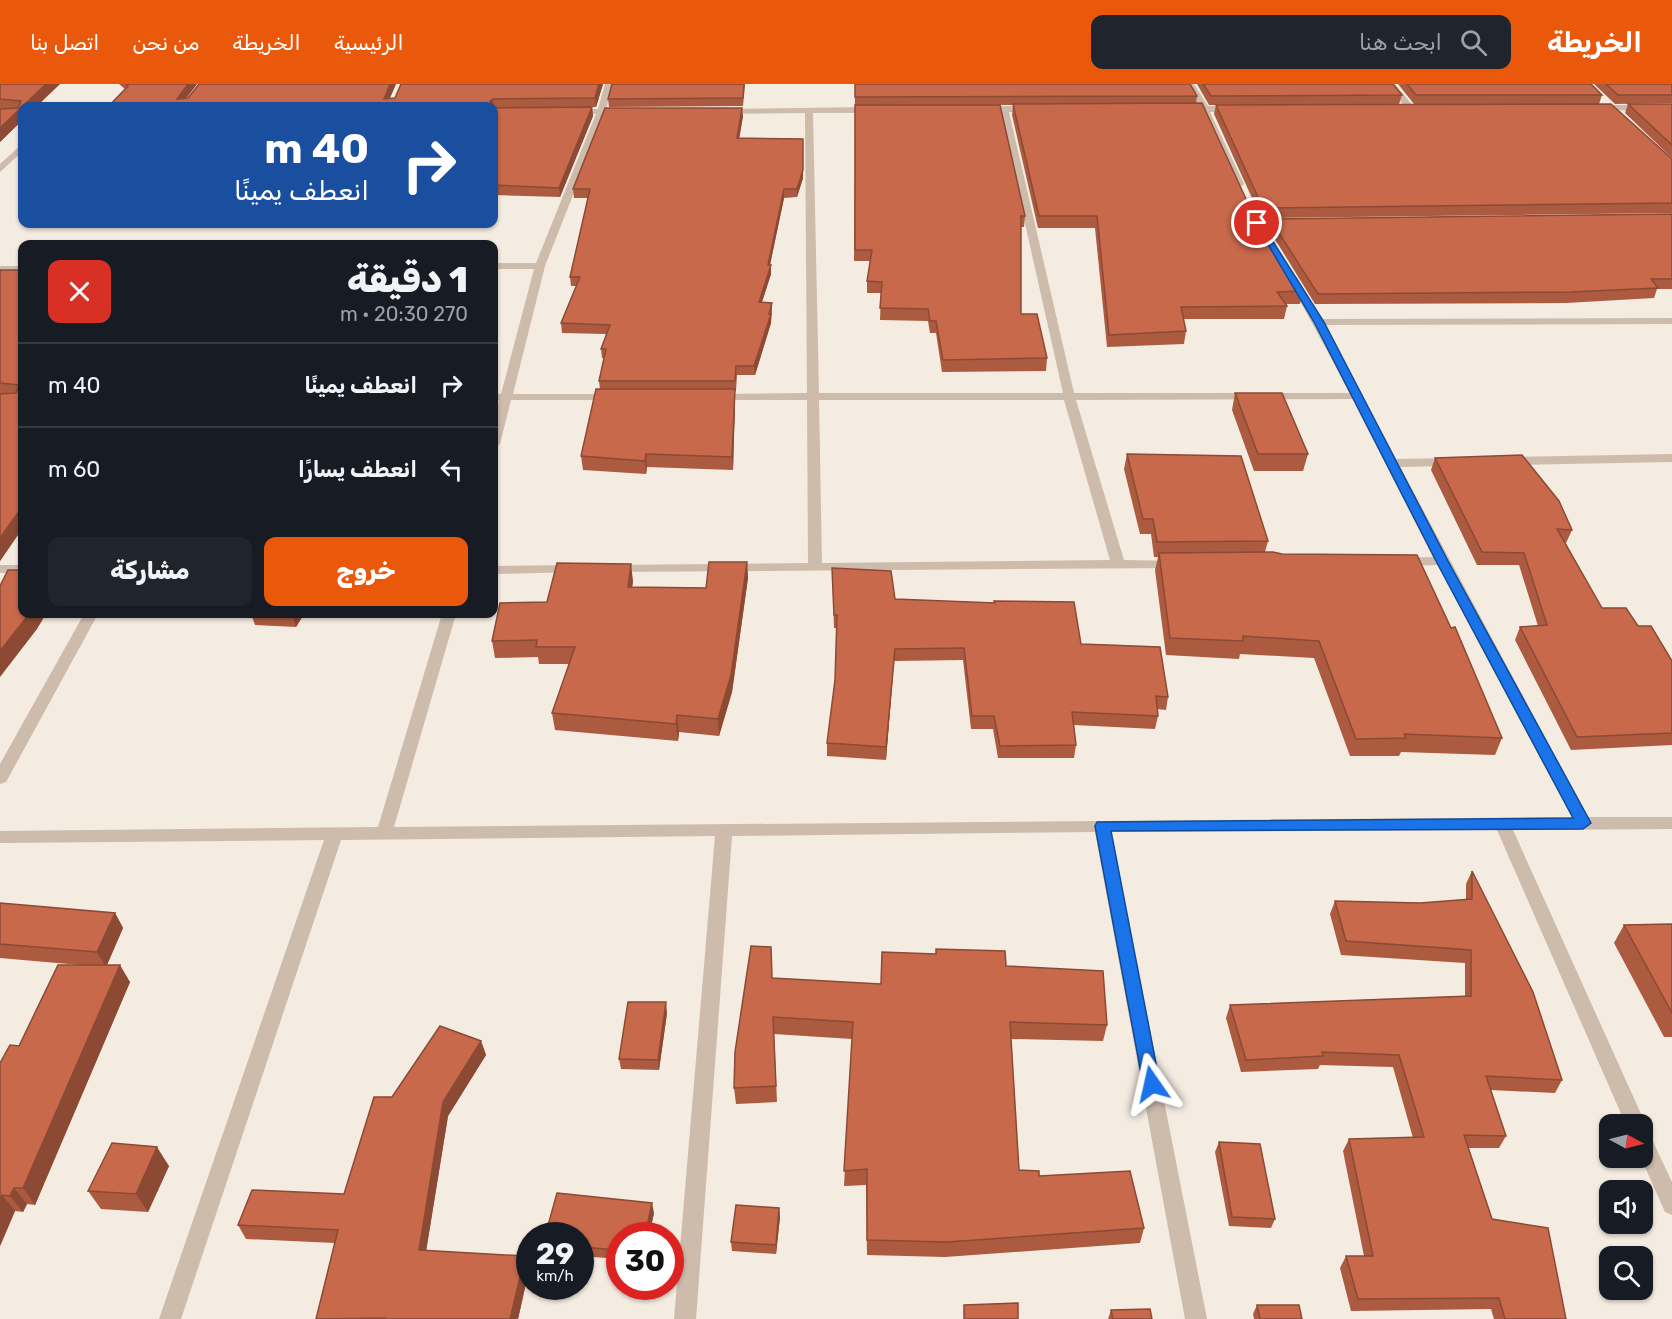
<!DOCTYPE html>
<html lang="ar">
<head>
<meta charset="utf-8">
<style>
	:root { --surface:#171b24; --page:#20242c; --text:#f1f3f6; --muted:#9ea1a6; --line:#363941; --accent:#ea580c }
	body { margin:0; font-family:Rubik,"Noto Naskh Arabic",sans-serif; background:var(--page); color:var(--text); direction:rtl; height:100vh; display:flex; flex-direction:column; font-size:22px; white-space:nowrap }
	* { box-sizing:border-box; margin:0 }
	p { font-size:20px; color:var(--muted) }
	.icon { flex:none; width:33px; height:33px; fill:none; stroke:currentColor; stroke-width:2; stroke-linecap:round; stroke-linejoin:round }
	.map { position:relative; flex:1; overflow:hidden; direction:ltr }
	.sheet { position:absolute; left:18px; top:156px; width:480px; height:378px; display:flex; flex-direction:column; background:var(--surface); border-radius:12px; box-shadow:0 2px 4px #0004; direction:rtl }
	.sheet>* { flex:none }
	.top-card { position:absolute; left:18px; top:18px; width:480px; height:126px; border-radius:12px; box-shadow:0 2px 4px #0004; direction:rtl; background:#1a4fa0; color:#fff; overflow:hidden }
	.needle { width:39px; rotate:97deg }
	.fabs { position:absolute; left:1599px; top:1030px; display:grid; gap:12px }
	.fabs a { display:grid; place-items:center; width:54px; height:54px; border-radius:12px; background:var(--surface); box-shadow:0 2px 4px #0004; font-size:30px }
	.speed { position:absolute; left:516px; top:1138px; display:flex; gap:12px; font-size:30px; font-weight:700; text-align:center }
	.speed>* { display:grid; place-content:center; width:78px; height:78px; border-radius:50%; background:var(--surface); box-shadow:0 2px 4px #0004; line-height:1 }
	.speed small { font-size:15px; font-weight:400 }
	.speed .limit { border:9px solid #d22; background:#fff; color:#111 }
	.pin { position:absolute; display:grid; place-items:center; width:51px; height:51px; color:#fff; margin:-26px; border:3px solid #fff; border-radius:50%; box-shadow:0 2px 6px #0007 }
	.me { position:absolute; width:66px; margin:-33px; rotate:349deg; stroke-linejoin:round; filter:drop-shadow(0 0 4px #0008) }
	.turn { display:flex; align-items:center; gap:21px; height:126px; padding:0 30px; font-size:27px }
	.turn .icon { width:78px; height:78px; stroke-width:2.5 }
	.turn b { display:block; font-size:42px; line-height:51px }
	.round { display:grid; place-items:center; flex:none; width:63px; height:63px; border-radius:12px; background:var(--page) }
	.overview { display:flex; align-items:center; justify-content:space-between; height:102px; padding:0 30px }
	h1 { font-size:36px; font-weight:800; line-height:45px }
	.button { display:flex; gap:12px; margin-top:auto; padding:12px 30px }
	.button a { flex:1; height:69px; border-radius:12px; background:var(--accent); color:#fff; font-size:24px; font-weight:800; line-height:69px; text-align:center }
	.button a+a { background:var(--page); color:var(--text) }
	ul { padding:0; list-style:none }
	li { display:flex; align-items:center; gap:18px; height:84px; padding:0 30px; border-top:2px solid var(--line) }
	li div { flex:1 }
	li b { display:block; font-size:22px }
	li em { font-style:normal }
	header { display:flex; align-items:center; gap:36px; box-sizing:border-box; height:84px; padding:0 30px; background:var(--accent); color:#fff }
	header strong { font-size:28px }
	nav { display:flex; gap:33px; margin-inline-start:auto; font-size:21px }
	.search { width:420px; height:54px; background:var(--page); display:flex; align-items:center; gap:15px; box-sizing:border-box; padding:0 21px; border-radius:12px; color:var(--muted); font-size:22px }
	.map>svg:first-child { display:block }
</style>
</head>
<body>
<header>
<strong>الخريطة</strong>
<div class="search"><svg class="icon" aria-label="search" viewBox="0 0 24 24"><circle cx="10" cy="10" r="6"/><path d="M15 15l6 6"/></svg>ابحث هنا</div>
<nav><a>الرئيسية</a><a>الخريطة</a><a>من نحن</a><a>اتصل بنا</a></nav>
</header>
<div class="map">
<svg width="1672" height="1235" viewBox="0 0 1672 1235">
	<rect width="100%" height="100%" fill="#f4ebe1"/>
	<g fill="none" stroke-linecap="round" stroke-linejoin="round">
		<path fill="#cdbbac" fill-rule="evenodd" d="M605 0H613L606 25 622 24 626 27 622 30H605L545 182 513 310H614L620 313 614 316H511L500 360 494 364V339L499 316H494V310H501L534 185H494V179H536L596 30 571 31 567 28 571 25H598Z
			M1186 0H1194L1208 22H1234L1238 25 1234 28H1210L1244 100 1242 102 1234 100 1202 28H1186L1182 25 1186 22H1199Z
			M1387 0H1395L1414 23V27H1408Z
			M1594 21H1672V27L1591 26 1590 24Z
			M982 22H1030L1034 25 1030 28H1009L1074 309H1350L1287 193 1292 190 1297 193 1321 235 1672 234V240L1324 241 1396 375 1453 374 1459 378 1453 382 1400 383 1588 733H1672V745L1513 746 1646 1041 1643 1047 1649 1049 1672 1098V1131L1665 1128 1641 1074H1642V1041H1626L1497 746 1111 748 1207 1235H1185L1095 748 732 752 696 1235H674L715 752 341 756 181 1235H159L324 756 0 759V747L378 743 442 530H456L394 743 1572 733 1438 481 1400 482 1393 478 1400 474 1433 473 1354 315 1076 316 1124 476 1180 477 1182 480 1180 483 1175 484 606 488 604 485 606 482 611 481 808 479 807 316H716L710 313 716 310 807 309 805 29 721 30 718 29V25L874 23 878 26 874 29H813L819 309H1063L1000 28 979 27V23ZM819 316H1064L1110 476 822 479Z
			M22 60V68L0 88V80Z
			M1257 136H1288L1293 139 1288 142 1254 141 1252 139Z
			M0 182H22V188H0Z
			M1672 370V378L1507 381 1501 377 1507 373Z
			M0 481H22V489H0Z
			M575 481 580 482 582 485 580 488 494 490V482Z
			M84 530H98L6 698 0 700V680Z"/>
	</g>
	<path fill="#ac5a40" d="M0 0H60L0 58Z
		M119 0H197L186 15 188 14 199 0H396L390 14H395L401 0H603L596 23 494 24 592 23 593 32 560 113 494 111V22H108L125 5Z
		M612 0H745L743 22 609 23 608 15Z
		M855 0 1197 12 1196 20 1252 128 1303 207 1300 220H1285L1287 222 1284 235H1183L1186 247 1184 260 1107 263 1095 144H1038L1012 31 1013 21H1000L1025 132 1024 143H1021V230L1047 274 1046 287 942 288 936 249H930L928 237 880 236 881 209H867V197L870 177H854Z
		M1197 0H1393L1402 11 1399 20 1209 21Z
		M1398 0H1591L1602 11 1599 20H1414Z
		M1594 0H1672V19L1615 20Z
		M1628 20H1672V74L1625 29Z
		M1216 21 1672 75V129L1261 134 1214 30Z
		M743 32 739 54 803 55V94L797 113 784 114 770 181H771V190L762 218 772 219 771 239 755 291H737L736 307H735V318L733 386 647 383 646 390 583 386 581 372 600 305 599 297 604 274H602L601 265 606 250 562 249 561 239 577 202H571L570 193 588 114H574L573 105Z
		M1672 130V205H1657L1654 214 1566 219 1315 220 1268 144 1270 135Z
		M0 186H22V445L0 477Z
		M1235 309 1308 370 1303 387H1254L1232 326Z
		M1127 370 1268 457 1265 468 1502 654 1495 671 1401 668 1399 672H1350L1314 574 1240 570 1239 575 1166 571 1155 486 1158 473H1154L1151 450H1140L1124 385Z
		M1435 374 1572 446 1566 459 1565 458 1602 524 1638 542 1672 577V661L1571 666 1515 556 1520 543 1538 542 1519 481H1477L1431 386Z
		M747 478 748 494 732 608 719 652 679 648 678 657 555 646 552 629 569 580H539L538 573 495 574 492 557 547 518 633 497 632 503 706 504Z
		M832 484 895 515 994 519V517L1081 560 1168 613 1166 626 1157 625 1158 632 1155 645 1074 641 1076 661 1074 674H998L993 645H971L963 576 894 577 886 676 827 672V659L835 596 837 544H834Z
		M251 530H304L296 543 255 541Z
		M1472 787 1562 996 1555 1009 1491 1006 1506 1052 1499 1064H1468L1492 1135 1566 1235H1494L1491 1225 1351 1227 1340 1184 1346 1172H1364L1343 1067 1349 1055 1413 1054 1393 983 1320 981 1318 985 1241 988 1226 934 1230 921 1465 912V879L1341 871 1330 830 1335 817 1420 819 1466 816V800Z
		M0 819 115 829 123 844 107 881 130 898 35 1121 27 1120 23 1128 15 1127 0 1162 10 961 19 962 80 881 0 874Z
		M1672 840V953H1664L1614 859 1624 841Z
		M1006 882 1107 941 1103 957 1011 955 1019 1086 1039 1092 1144 1144 1140 1159 945 1173 867 1171 866 1101 844 1102 852 955 774 950 777 1018 736 1020 734 1004 772 894 881 900Z
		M667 929 659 986 621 985 619 975Z
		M481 957 486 971 448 1032 426 1167 529 1186 518 1235H316L335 1159 246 1155 238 1141 344 1110 392 1013Z
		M1219 1058 1275 1135 1271 1144 1229 1142 1215 1068Z
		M169 1082 148 1128 101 1125 88 1107Z
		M779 1124 780 1133 776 1170 732 1167 731 1158Z
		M654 1129 649 1152H620V1175L580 1172V1152Z
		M1257 1221 1302 1235H1254L1253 1230Z
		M1111 1226 1152 1235H1108Z"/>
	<path fill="#8c4a34" d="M46 0H60L36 22H22Z
		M188 0H197L180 22 177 15Z
		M390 0H396L386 22 384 15Z
		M599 0H603L596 23 595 14Z
		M493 15 494 24V22H491L490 17Z
		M22 22V36L0 58V44Z
		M592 23 593 32 560 113 559 104Z
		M742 24 743 32 738 62 737 54Z
		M803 86V94L797 113V105Z
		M784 105V114L768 190V181Z
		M771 181V190L759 227V218Z
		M772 219 771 239 755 291 754 282Z
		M735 305V318L733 386 732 373Z
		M646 370 647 383 646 390 645 377Z
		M22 423V445L0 477V454Z
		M747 478 748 494 732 608 719 652 718 635Z
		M631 480 633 497 630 520 628 503Z
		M29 530H46L37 545 0 593V567Z
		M293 530H304L296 543 292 531Z
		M895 565 894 577 886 676V663Z
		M677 631 679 648 678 657 676 640Z
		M115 829 123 844 106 883 97 868Z
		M120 881 130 898 35 1121 23 1104Z
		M666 918 667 929 659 986 658 976Z
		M481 957 486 971 448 1032 424 1180 419 1166 443 1018Z
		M157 1063 169 1082 148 1128 136 1110Z
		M14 1104 27 1120 23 1128 10 1112Z
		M2 1111 15 1127 0 1162V1117Z
		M652 1119 654 1129 649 1152H645Z
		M779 1124 780 1133 776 1170V1161Z
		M525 1172 529 1186 518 1235H510Z"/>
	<path fill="#c8694b" stroke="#8c4a34" stroke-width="1.5" d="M0 0H46L0 44V25L18 24 21 17 0 15Z
		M126 0H188L177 15 188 14 199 0H390L384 15 395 14 401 0H599L595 14 493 15 490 17 492 22H109L128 2Z
		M612 0H744L743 14 608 15Z
		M855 0H1190L1197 12 855 13Z
		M1203 0H1393L1402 11 1211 12Z
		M1407 0H1591L1602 11H1416Z
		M1606 0H1672V11H1618Z
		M1202 19 1252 128 1303 207 1277 208 1287 222 1181 223 1186 247 1109 251 1097 132H1039L1013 20Z
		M1611 20 1672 75V119L1263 124 1216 21Z
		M1628 20H1672V61Z
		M855 21H1000L1025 132H1021V230H1037L1047 274 943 276 936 237H930L928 225 880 224 882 198 867 197 872 166H855Z
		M592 23 559 104 494 101V24Z
		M605 24H742L737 54 803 55V86L797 105H784L768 181H771L759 218 772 219 769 230H771L754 282H736L735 297H599L606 265H601L610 241 561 239 580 193H570L590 105H573Z
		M1672 130V195H1651L1658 204 1570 208 1318 210 1270 135Z
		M0 186H22V423L0 454V310L16 309 19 301 0 299Z
		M596 305H735L732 373 646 370 645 377 581 372Z
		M1235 309H1282L1308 370H1258Z
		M1127 370 1241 372 1268 457 1157 458 1153 435H1143Z
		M1522 371 1559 417 1572 446 1557 445 1602 524H1626L1638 542H1651L1672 577V649L1577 653 1520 543 1547 541 1524 469 1482 468 1435 374Z
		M1273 468 1282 470 1417 471 1451 544 1455 543 1502 654 1404 650 1406 654 1356 655 1319 557 1243 552V557L1170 554 1159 469Z
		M709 478H747L731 591 718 635 677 631 676 640 552 629 575 563H536L537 556 492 557 500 519 547 518 557 479 631 480 628 503 706 504Z
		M832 484 891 487 895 515 995 519 994 517 1074 518 1081 560 1160 563 1168 613 1156 612 1158 632 1072 628 1076 661 1000 662 994 632H972L964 564 895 565 886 663 827 659 835 596 837 531H834Z
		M8 486H22V530H29L0 567V502Z
		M255 530H293L292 531Z
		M1472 787 1533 908 1562 996 1486 992 1506 1052 1464 1051 1492 1135 1548 1144 1566 1235H1505L1499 1214 1358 1215 1346 1172H1373L1349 1055 1424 1053 1399 971 1322 968 1323 972 1246 976 1230 921 1471 912V866L1346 857 1335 817 1420 819 1472 815Z
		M0 819 115 829 97 868 0 860Z
		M1672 840V929L1624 841Z
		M751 862 771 863 772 894 881 900 882 868 936 870V865L1005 867 1006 882 1103 887 1107 941 1010 938 1019 1086 1039 1087V1092L1130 1087 1144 1144 947 1158 867 1156V1085L844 1087 853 938 773 933 776 1002 734 1004 735 968Z
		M58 881H120L23 1104H14L10 1112 2 1111 0 1117V979L10 961 19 962Z
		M628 918H666L658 976 619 975Z
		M440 942 481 957 443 1018 419 1166 525 1172 510 1235H385V1234L316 1235 338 1146 238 1141 252 1106 344 1110 374 1013H392Z
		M1219 1058 1260 1060 1275 1135 1232 1133Z
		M112 1059 157 1063 136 1110 88 1107Z
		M557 1109 652 1119 645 1152H620V1166L580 1163V1152H545Z
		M736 1121 779 1124 776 1161 731 1158Z
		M1018 1219V1235H964V1221Z
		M1257 1221H1299L1302 1235H1260Z
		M1150 1225 1152 1235H1113L1111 1226Z"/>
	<path fill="#1a73e8" stroke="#114b97" stroke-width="1.5" d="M1254 137H1260L1324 238 1448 477 1591 739 1583 745 1111 747 1160 1000 1158 1005 1152 1008 1145 1005 1143 1000 1095 742 1097 738 1573 734 1436 477 1314 238Z"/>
</svg>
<div class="fabs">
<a><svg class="needle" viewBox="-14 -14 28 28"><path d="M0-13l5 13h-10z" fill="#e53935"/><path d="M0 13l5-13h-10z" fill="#9ea1a6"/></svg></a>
<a><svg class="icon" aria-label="sound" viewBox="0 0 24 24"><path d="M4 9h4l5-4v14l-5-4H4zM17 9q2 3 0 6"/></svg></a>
<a><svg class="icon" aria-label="search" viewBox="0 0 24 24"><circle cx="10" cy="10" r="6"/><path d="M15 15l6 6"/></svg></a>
</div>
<div class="speed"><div>29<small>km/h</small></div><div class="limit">30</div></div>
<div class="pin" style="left:1257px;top:139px;background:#d93025"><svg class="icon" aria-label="arrive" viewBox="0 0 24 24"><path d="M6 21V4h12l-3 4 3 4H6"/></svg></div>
<svg class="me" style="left:1152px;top:1000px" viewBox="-20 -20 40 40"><path d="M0-17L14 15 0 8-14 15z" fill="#1a73e8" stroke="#fff" stroke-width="4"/></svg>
<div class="top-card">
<div class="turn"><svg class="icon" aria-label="right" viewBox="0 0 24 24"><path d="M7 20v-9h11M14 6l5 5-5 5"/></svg><div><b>40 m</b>انعطف يمينًا</div></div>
</div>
<section class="sheet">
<div class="overview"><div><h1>1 دقيقة</h1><p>270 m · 20:30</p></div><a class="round" style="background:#d93025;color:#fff"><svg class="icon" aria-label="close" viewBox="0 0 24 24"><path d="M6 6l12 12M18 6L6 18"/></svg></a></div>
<ul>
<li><svg class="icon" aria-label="right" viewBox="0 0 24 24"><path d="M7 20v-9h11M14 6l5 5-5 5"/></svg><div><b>انعطف يمينًا</b></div><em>40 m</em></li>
<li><svg class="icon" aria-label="left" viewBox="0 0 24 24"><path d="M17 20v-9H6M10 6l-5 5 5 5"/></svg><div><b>انعطف يسارًا</b></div><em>60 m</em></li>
</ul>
<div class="button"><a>خروج</a><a>مشاركة</a></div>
</section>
</div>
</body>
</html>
